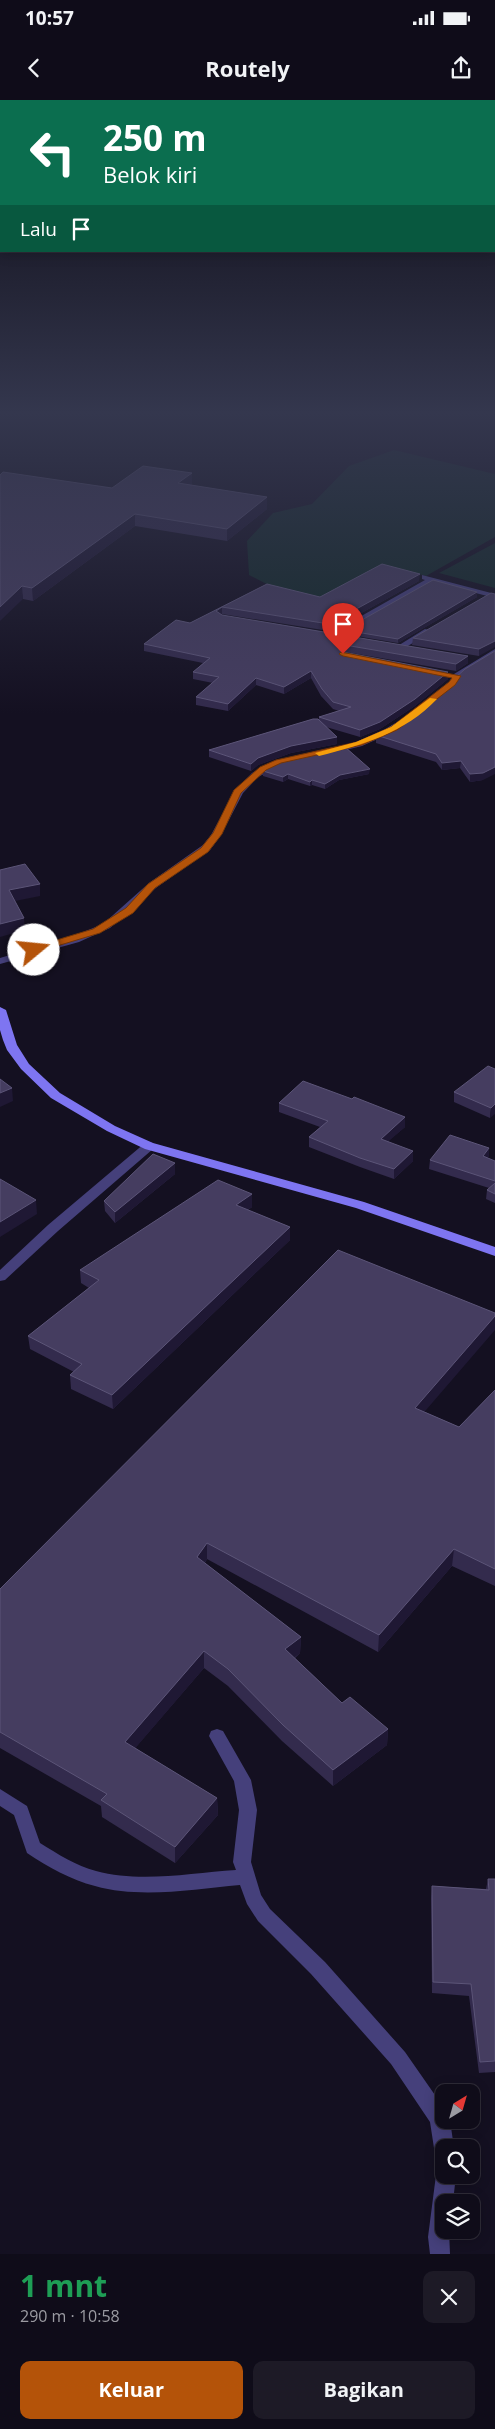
<!DOCTYPE html>
<html lang="id">
<head>
<meta charset="utf-8">
<style>
	:root { --surface:#0f0c19; --page:#1d1a26; --text:#f1f3f6; --muted:#9b9ba2; --line:#2f2c38; --accent:#b45309 }
	body { margin:0; font-family:"Open Sans",sans-serif; background:var(--page); color:var(--text); height:100vh; display:flex; flex-direction:column; font-size:19px; white-space:nowrap }
	* { box-sizing:border-box; margin:0 }
	p { font-size:16px; color:var(--muted) }
	.icon { flex:none; width:28px; height:28px; fill:none; stroke:currentColor; stroke-width:2; stroke-linecap:round; stroke-linejoin:round }
	.map { position:relative; height:2154px; overflow:hidden }
	.details { display:flex; flex-direction:column; background:var(--surface); flex:1 }
	.details>* { flex:none }
	.top-card { position:absolute; left:0px; top:0px; width:495px; height:152px; box-shadow:0 2px 12px #0003,0 0 0 1px var(--line); background:#0b6e4f; color:#fff; overflow:hidden }
	.needle { width:32px; rotate:37deg }
	.fabs { position:absolute; left:435px; top:1984px; display:grid; gap:10px }
	.fabs a { display:grid; place-items:center; width:45px; height:45px; border-radius:10px; background:var(--surface); box-shadow:0 2px 12px #0003,0 0 0 1px var(--line); font-size:25px }
	.pin { position:absolute; display:grid; place-items:center; width:42px; height:42px; color:#fff; margin:-51px -21px; border-radius:50% 50% 50% 0; rotate:-45deg; box-shadow:0 0 5px #0007 }
	.pin .icon { rotate:45deg }
	.me { position:absolute; width:55px; margin:-28px; rotate:73deg; stroke-linejoin:round; filter:drop-shadow(0 0 4px #0008) }
	.turn { display:flex; align-items:center; gap:18px; height:105px; padding:0 20px; font-size:22px }
	.turn .icon { width:65px; height:65px; stroke-width:2.5 }
	.turn b { display:block; font-size:35px; line-height:42px }
	.then { display:flex; align-items:center; height:48px; padding:0 20px; background:#0003; gap:10px; font-size:19px }
	.round { display:grid; place-items:center; flex:none; width:52px; height:52px; border-radius:10px; background:var(--page) }
	.summary { display:flex; align-items:center; justify-content:space-between; height:85px; padding:0 20px }
	h1 { font-size:30px; font-weight:700; line-height:38px; color:#1e9e55 }
	.button { display:flex; gap:10px; margin-top:auto; padding:10px 20px }
	.button a { flex:1; height:58px; border-radius:10px; background:var(--accent); color:#fff; font-size:20px; font-weight:700; line-height:58px; text-align:center }
	.button a+a { background:var(--page); color:var(--text) }
	.status { display:flex; justify-content:space-between; align-items:center; height:35px; padding:0 25px; background:var(--surface); direction:ltr }
	.status svg { height:14px; fill:currentColor }
	header { display:flex; justify-content:space-between; align-items:center; height:65px; padding:0 20px; background:var(--surface); font-size:22px; font-weight:700 }
	.map>svg:first-child { display:block }
</style>
</head>
<body>
<div class="status"><b>10:57</b><svg viewBox="0 0 49 12"><path d="M0 12V9h3v3zM5 12V6h3v6zM10 12V3h3v9zM15 12V0h3v12zM26 1h20v11H26zM47 4h2v5h-2z"/></svg></div>
<header><svg class="icon" aria-label="back" viewBox="0 0 24 24"><path d="M15 5l-7 7 7 7"/></svg>Routely<svg class="icon" aria-label="share" viewBox="0 0 24 24"><path d="M12 15V3M7 8l5-5 5 5M5 13v7h14v-7"/></svg></header>
<div class="map">
<svg width="495" height="2154" viewBox="0 0 495 2154">
	<rect width="100%" height="100%" fill="#141021"/>
	<path fill="#142a2a" d="M394 350 495 374V437L426 476 396 468 327 504 284 493 249 475 247 441 273 413 312 404 349 366Z
		M495 443V488L439 473Z"/>
	<g fill="none" stroke-linecap="round" stroke-linejoin="round">
		<path fill="#45407b" fill-rule="evenodd" d="M422 475 495 494V498L433 482 333 538 326 536 425 480 422 479Z
			M425 529 432 531 403 549 396 547Z
			M495 549V556L460 578 456 585 410 622H404V618L450 581 454 574Z
			M390 627 393 628V632L362 646 329 654 324 651 356 642Z
			M302 654 307 657 305 659 279 666 258 677 243 693 221 735 210 750 157 787 110 828 79 842 0 864V858L71 837 103 824 149 783 203 745 211 735 235 691 252 673 272 662Z
			M149 1042 153 1043 155 1046 153 1049 58 1131 5 1180 0 1181V1170L48 1125 145 1043Z
			M217 1629 223 1631 251 1680 257 1710 251 1762 261 1795 270 1809 325 1862 405 1952 444 2008V2020H450L454 2048H444V2058L437 2055 434 2048 430 2022 391 1964 311 1874 258 1821 247 1804 240 1785C194 1789 141 1799 95 1786 71 1780 48 1767 27 1753L14 1715 0 1706V1689L27 1706 40 1743C58 1754 76 1766 96 1771 140 1783 191 1773 236 1770L233 1762 239 1710 234 1681 209 1636 211 1631Z
			M444 2066V2075H456L453 2102H444V2130H449L450 2154H430L428 2137 436 2075 439 2068Z"/>
		<path fill="#7e75f1" fill-rule="evenodd" d="M0 907 6 910 17 945 29 964 60 993 115 1026 153 1043 364 1102 495 1147V1156L356 1108 145 1049 107 1031 51 998 21 969 7 950 3 940 0 930Z"/>
	</g>
	<path fill="#332b4d" d="M0 375 112 388 192 385 191 386 267 409 227 441 135 426 33 501 23 499Z
		M419 481 329 531 222 514 221 515 468 556V563L456 571 340 551 448 579 415 606 380 629 360 637 326 627 337 637V644L291 653 258 665 251 671 209 657V650L319 620V617L339 611 333 609 321 596 311 578 284 594 256 585 228 611 196 605V597L213 583 193 579V572L203 563 144 551V544L190 523 267 484 320 497Z
		M477 492V497L398 543 344 534V530Z
		M495 494 479 556 412 545 413 538Z
		M422 608 483 680 470 682 460 668 442 670 436 662 376 643V635Z
		M263 671 369 674 339 680 325 689 312 685 310 686 288 679 283 682 263 676Z
		M495 969 490 1018 454 1002V992Z
		M352 999 405 1017V1027L388 1041 413 1061 394 1079 360 1067 309 1047V1037L320 1027 279 1012V1003Z
		M489 1056 487 1058 495 1061V1103L486 1099 487 1090 489 1088 429 1069 430 1060Z
		M175 1063V1074L115 1123 105 1111 104 1101Z
		M252 1094V1107L248 1110 290 1127V1140L113 1309 71 1289 70 1275 74 1272 30 1249 28 1236 89 1188 81 1183 80 1170Z
		M495 1290V1486L452 1466 378 1552 207 1459 205 1463 301 1537 300 1553 295 1558 342 1603 388 1629 387 1645 333 1686 282 1641 228 1586 204 1568 135 1648 217 1698 218 1715 175 1763 102 1717 101 1706 0 1648V1489L425 1312 459 1327Z
		M488 1779H495V1972L479 1973 469 1896 432 1893 431 1798 432 1786 486 1789Z"/>
	<path fill="#1f1834" d="M192 373V385L178 395V383Z
		M267 397V409L227 441V429Z
		M135 414V426L33 501 32 488Z
		M420 474 419 481 329 531V524Z
		M22 486 23 499 0 521V507Z
		M477 492V497L398 543V539Z
		M222 507V514L216 517V511Z
		M495 541V547L479 556V549Z
		M468 556V563L456 571V564Z
		M311 571V578L284 594V587Z
		M448 572V579L415 606 380 629 360 637V630Z
		M256 578V585L228 611V604Z
		M337 637V644L291 653 258 665 251 671V664L258 658 291 646Z
		M461 661 460 668 442 670V663Z
		M495 667V674L483 680 470 682V674Z
		M370 669 369 674 339 680 325 689V684L340 675Z
		M288 674V679L283 682V677Z
		M312 680V685L310 686V682Z
		M40 784V796L10 802 9 790Z
		M24 818 25 830 0 837V824Z
		M12 988 13 1001 0 1007V993Z
		M495 1004V1014L490 1018 491 1008Z
		M405 1017V1027L381 1048V1039Z
		M489 1048V1056L482 1065 483 1056Z
		M413 1051V1061L394 1079V1069Z
		M175 1063V1074L115 1123V1112Z
		M252 1094V1107L236 1118V1105Z
		M36 1100 37 1114 0 1137V1122Z
		M290 1127V1140L113 1309 112 1295Z
		M495 1216V1230L414 1324 415 1308Z
		M207 1443V1459L198 1474 197 1457Z
		M454 1449 452 1466 378 1552 379 1535Z
		M301 1537 300 1553 285 1565V1549Z
		M204 1551V1568L126 1659 125 1642Z
		M388 1629 387 1645 333 1686V1670Z
		M217 1698 218 1715 175 1763V1747Z"/>
	<path fill="#453d60" stroke="#5c5578" d="M143 366 192 373 178 383 267 397 227 429 135 414 32 488 22 486 0 507V375L3 372 112 388Z
		M382 464 420 474 329 524 222 507 216 511 222 515 468 556 456 564 339 544V550L343 552 448 572 415 599 380 622 360 630 319 617 351 607 333 602 322 589 311 571 284 587 256 578 228 604 196 597 219 577 193 572 210 558 144 544 176 520 190 523 267 484 320 497Z
		M433 480 477 492 398 539 344 530Z
		M491 493 495 494V541L479 549 413 538Z
		M495 551V667L483 673 470 674 461 661 442 663 436 654 376 635 422 608 465 569Z
		M313 619H318L337 637 291 646 258 658 251 664 209 650Z
		M345 647 370 669 340 675 325 684 312 680 310 682 288 674 283 677 263 671 292 657Z
		M25 764 40 784 9 790 24 818 0 824V770Z
		M488 966 495 969V1004L491 1008 454 992Z
		M0 979 12 988 0 993Z
		M303 981 352 999 354 997 405 1017 381 1039 413 1051 394 1069 360 1058 309 1037 328 1021 279 1003Z
		M450 1035 489 1048 483 1056 495 1061V1081L430 1060Z
		M153 1054 175 1063 115 1112 104 1101Z
		M0 1079 36 1100 0 1122Z
		M218 1080 252 1094 236 1105 290 1127 112 1295 70 1275 82 1264 28 1236 99 1180 80 1170Z
		M495 1083V1094L487 1090Z
		M338 1150 495 1213V1216L415 1308 459 1327 495 1290V1469L454 1449 379 1535 207 1443 197 1457 301 1537 285 1549 342 1603 350 1597 388 1629 333 1670 283 1625 228 1569 204 1551 125 1642 217 1698 175 1747 101 1700 107 1694 0 1632V1489Z
		M488 1779H495V1961L480 1962 471 1884 433 1882 432 1786 489 1790Z"/>
	<linearGradient id="sky" x2="0" y2="1"><stop stop-color="#0b0912"/><stop offset="0.51" stop-color="#34374e"/><stop offset="1" stop-color="#34374e" stop-opacity="0"/></linearGradient>
	<rect width="495" height="614" fill="url(#sky)"/>
	<path fill="#b45309" stroke="#753606" d="M341 552 461 576 455 585 397 630 362 645 281 663 266 670 241 693 222 734 208 752 155 788 133 813 100 833 37 852H30V848L93 829 126 808 148 784 201 748 213 733 234 690 260 667 276 660 357 642 391 627 449 582 452 578 343 556 339 554Z"/>
	<path fill="#f59e0b" d="M430 598 437 599C405 633 362 645 319 656L315 653 356 642 391 627Z"/>
</svg>
<div class="fabs">
<a><svg class="needle" viewBox="-14 -14 28 28"><path d="M0-13l5 13h-10z" fill="#e53935"/><path d="M0 13l5-13h-10z" fill="#9b9ba2"/></svg></a>
<a><svg class="icon" aria-label="search" viewBox="0 0 24 24"><circle cx="10" cy="10" r="6"/><path d="M15 15l6 6"/></svg></a>
<a><svg class="icon" aria-label="layers" viewBox="0 0 24 24"><path d="M12 4l9 5-9 5-9-5zM3 14l9 5 9-5"/></svg></a>
</div>
<div class="pin" style="left:343px;top:554px;background:#d93025"><svg class="icon" aria-label="arrive" viewBox="0 0 24 24"><path d="M6 21V4h12l-3 4 3 4H6"/></svg></div>
<svg class="me" style="left:34px;top:850px" viewBox="-20 -20 40 40"><circle r="19" fill="#fff"/><path d="M0-13L10 11 0 6-10 11z" fill="#b45309"/></svg>
<div class="top-card">
<div class="turn"><svg class="icon" aria-label="left" viewBox="0 0 24 24"><path d="M17 20v-9H6M10 6l-5 5 5 5"/></svg><div><b>250 m</b>Belok kiri</div></div>
<div class="then">Lalu<svg class="icon" aria-label="arrive" viewBox="0 0 24 24"><path d="M6 21V4h12l-3 4 3 4H6"/></svg></div>
</div>
</div>
<section class="details">
<div class="summary"><div><h1>1 mnt</h1><p>290 m · 10:58</p></div><a class="round"><svg class="icon" aria-label="close" viewBox="0 0 24 24"><path d="M6 6l12 12M18 6L6 18"/></svg></a></div>
<div class="button"><a>Keluar</a><a>Bagikan</a></div>
</section>
</body>
</html>
